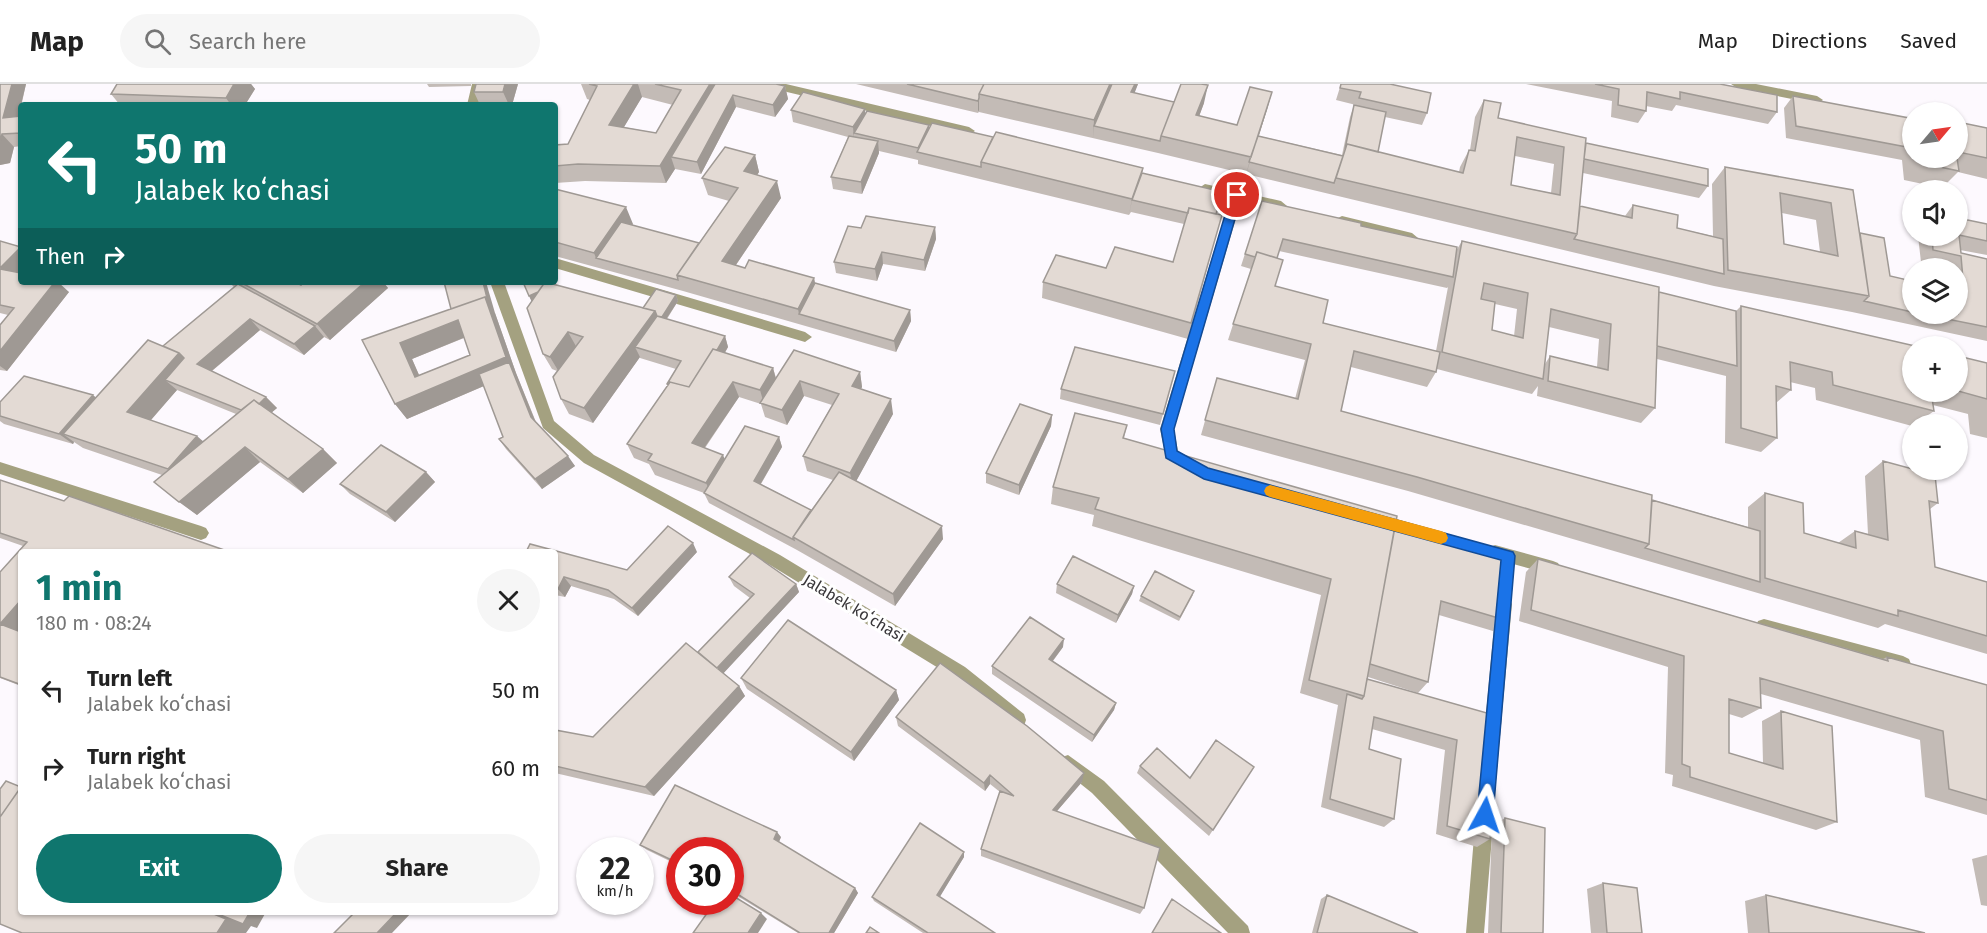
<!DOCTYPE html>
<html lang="en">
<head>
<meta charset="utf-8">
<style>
	:root { --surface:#fff; --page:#f6f6f6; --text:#222; --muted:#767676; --line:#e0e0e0; --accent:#0f766e }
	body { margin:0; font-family:"Fira Sans",sans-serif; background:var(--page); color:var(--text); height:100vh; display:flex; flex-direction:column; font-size:22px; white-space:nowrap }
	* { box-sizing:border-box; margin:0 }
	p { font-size:20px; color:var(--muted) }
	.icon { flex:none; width:33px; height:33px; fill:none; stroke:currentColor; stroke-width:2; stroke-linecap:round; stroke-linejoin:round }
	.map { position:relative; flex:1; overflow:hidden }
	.panel { position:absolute; left:18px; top:465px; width:540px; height:366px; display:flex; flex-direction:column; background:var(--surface); border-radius:6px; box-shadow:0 2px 4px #0004 }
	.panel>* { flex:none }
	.hud { position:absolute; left:18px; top:18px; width:540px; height:183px; border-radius:6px; box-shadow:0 2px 4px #0004; background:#0f766e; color:#fff; overflow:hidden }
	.needle { width:39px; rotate:61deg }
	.controls { position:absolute; left:1902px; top:18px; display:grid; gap:12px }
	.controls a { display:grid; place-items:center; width:66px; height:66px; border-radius:50%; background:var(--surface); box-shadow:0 2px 4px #0004; font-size:30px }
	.speed { position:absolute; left:576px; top:753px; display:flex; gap:12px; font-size:30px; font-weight:700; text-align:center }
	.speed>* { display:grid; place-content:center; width:78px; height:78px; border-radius:50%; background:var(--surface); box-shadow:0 2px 4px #0004; line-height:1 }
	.speed small { font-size:15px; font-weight:400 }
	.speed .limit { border:9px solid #d22; background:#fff; color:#111 }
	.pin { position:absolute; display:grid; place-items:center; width:51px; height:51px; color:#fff; margin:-26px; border:3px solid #fff; border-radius:50%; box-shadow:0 2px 6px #0007 }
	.me { position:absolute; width:66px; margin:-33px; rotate:5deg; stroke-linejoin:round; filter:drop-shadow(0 0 4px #0008) }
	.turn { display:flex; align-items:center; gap:21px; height:126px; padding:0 18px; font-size:27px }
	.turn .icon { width:78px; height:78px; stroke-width:2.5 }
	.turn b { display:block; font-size:42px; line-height:51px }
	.then { display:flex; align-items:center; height:57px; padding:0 18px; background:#0003; gap:12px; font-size:22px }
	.round { display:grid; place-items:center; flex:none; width:63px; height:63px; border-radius:32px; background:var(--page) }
	.overview { display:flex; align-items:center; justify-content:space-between; height:102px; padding:0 18px }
	h1 { font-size:36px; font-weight:700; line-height:45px; color:var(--accent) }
	.action { display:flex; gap:12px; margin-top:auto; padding:12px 18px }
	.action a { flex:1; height:69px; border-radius:36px; background:var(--accent); color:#fff; font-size:24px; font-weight:700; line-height:69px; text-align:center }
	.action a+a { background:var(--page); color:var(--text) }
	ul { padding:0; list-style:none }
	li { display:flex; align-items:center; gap:18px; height:78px; padding:0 18px }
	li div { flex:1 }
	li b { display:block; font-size:22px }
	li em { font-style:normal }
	header { display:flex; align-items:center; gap:36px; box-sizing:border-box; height:84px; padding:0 30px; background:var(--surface); border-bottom:2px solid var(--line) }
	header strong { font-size:28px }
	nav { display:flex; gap:33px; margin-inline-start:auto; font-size:21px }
	.search { width:420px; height:54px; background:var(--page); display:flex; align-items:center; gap:15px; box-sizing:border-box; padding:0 21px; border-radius:33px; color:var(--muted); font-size:22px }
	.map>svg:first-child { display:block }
</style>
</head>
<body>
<header>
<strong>Map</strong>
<div class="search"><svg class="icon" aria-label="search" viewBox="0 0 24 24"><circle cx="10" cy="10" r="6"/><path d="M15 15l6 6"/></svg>Search here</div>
<nav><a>Map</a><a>Directions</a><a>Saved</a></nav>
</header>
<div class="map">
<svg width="1987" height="849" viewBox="0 0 1987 849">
	<rect width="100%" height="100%" fill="#fdf9fe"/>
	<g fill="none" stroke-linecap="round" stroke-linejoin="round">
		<path fill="#a4a180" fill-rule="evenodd" d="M555 174 805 248 812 253 805 258 555 184Z
			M0 378 201 442 206 444 209 449 206 454 201 456 0 390Z"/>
		<path fill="#a4a180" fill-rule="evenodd" d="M472 0H484L479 21H467Z
			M764 0H786L969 43 975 47 969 51 770 4Z
			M1731 0H1756L1817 12 1823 16 1817 20 1737 4Z
			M1205 100 1281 117 1287 122 1281 127 1241 117 1174 345 1178 367 1190 374 1192 378 1190 382 1185 384 1166 374 1160 345 1230 114 1201 107 1199 104Z
			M1342 132 1412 149 1418 154 1412 159 1338 140 1336 137 1338 134Z
			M490 198H504L554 337 594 371 780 471 965 583 1024 630 1026 636 1024 642 1018 644 1012 642 953 593 770 481 584 379 543 344Z
			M1495 461 1553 477 1558 479 1561 484 1558 489 1553 491 1495 475 1490 473 1487 468 1490 463Z
			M1504 513 1510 515 1512 520 1500 652 1498 658 1492 660 1486 658 1484 652 1496 520 1498 515Z
			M1764 535 1903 572 1909 575 1911 580 1909 585 1903 588 1764 549 1758 547 1756 542 1758 537Z
			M1068 671 1104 697 1248 842 1250 849H1228L1092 709 1062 685 1059 679 1062 673Z
			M1484 732 1490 735 1493 741 1484 849H1466L1475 741 1478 735Z"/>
	</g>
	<path fill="#c3bbb6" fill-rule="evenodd" d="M0 0H26L19 32H21V62L14 63 10 79 0 81Z
		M117 0H251L255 5 245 21H120L111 10Z
		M427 0H471V2L429 3Z
		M518 0 512 21H480L474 8Z
		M581 0H776L785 2 788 15 775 33 736 23 701 90 675 85 666 99 585 97 555 99V61L568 60 590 16 587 15ZM642 13 673 21 656 49 624 43Z
		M856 0H1138L1134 9 1174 18 1204 19 1199 32 1237 41 1272 8 1259 52 1342 71 1350 33 1354 21H1356L1336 16 1341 0H1390L1427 29 1422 41 1385 33 1378 68 1459 88 1460 83 1469 66H1470L1475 33 1484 16 1498 34 1586 59 1708 102 1699 114 1583 89 1580 122 1625 132 1633 121 1677 144 1713 152 1712 100 1725 83 1853 106 1860 149 1890 192 1912 197V230H1958V184H1948L1921 178 1918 152H1958L1987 140V171L1960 166 1961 169 1987 175V257L1852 228 1714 202 1158 69 979 28V26L978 29ZM1515 72 1554 80 1551 109 1511 101ZM1782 129 1816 136 1820 168 1784 160Z
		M1526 0H1720L1777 28 1768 40 1676 21 1672 27 1646 22V27L1638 39 1611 33 1612 17Z
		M1793 12 1909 34 1912 31V74H1958V38L1987 44V95L1958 88 1942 104 1904 96 1902 76 1786 54 1784 24Z
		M865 25V30L929 45 993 53 1143 84 1142 89 1220 120 1217 130V148L1188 255 1042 214 1043 198 1106 184 1173 178 1184 140 1131 128 1129 131 918 80V76L879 67V69L862 110 833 105 831 93 848 53 793 38 791 26Z
		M755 71 759 88 757 91 781 114 736 181 745 184 814 194 815 199 910 226 911 237 896 268 683 207 555 172V105L633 140 632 141 699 159 729 117 708 111 702 94Z
		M1262 117 1456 167 1462 157 1659 208 1736 227 1741 222 1912 308H1958L1987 279V354L1970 350 1968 330 1933 321 1934 327 1916 340H1912V342L1816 316 1815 304 1790 298 1791 306 1776 319 1777 354 1761 368 1725 359 1726 292 1657 275 1655 324 1641 339 1537 312 1538 302 1532 310 1437 285 1436 288 1427 303 1351 283 1341 327 1748 443V423L1765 409 1804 449 1838 459 1855 447 1868 450 1865 392 1883 377 1938 419 1930 425 1935 483 1987 498V570L1885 540 1878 544 1408 407 1201 351 1217 294 1295 315 1305 276 1228 256 1251 185 1241 182ZM1279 167 1447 204 1448 203 1436 267 1323 239 1275 202 1277 174ZM1495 220 1517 225 1514 252 1492 246ZM1549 243 1599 255 1597 283 1550 272 1545 280Z
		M935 143 936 155 925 187 883 180 877 197 836 189 834 178 861 144Z
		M0 157 21 163V188L20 189 69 208 7 287 0 286V241L8 231 0 229Z
		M229 198H295L301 201 304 198H383L388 204 330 256 324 253 304 271 260 246 212 287 266 313 277 324 271 329 323 365 337 379 303 409 260 378 197 431 154 398 162 391 83 364 74 358 73 360 4 340 0 337V318L96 314 163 262 234 203ZM177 306 236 330 203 357 150 336Z
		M523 198H549L550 200 643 224 676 211 678 217 667 235 725 252 728 263 725 269 773 284 776 294 860 288 862 303 861 305 893 330 856 397 943 455 895 522 797 466 709 419 704 409 655 391 649 380 634 374 627 360 667 302V300L676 285 640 274V273L593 339 569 330 561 315 557 287 552 285 543 270 532 218ZM804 312 832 321 803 372 807 387 833 396 811 426 761 400 782 363 779 353 725 375 705 364 739 313 761 320 765 333 787 341Z
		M451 225 495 229 516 289 536 338 575 382 542 405 506 365 499 355 503 353 484 302 407 335 395 320 362 256ZM464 254 470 271 419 291 412 275Z
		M1172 298 1160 341 1060 315 1061 305Z
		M1052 331 1051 342 1019 411 986 399V389Z
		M1127 341 1124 354 1396 436 1505 536 1493 547 1439 531 1428 598 1418 609 1368 593 1367 595 1501 633 1490 755 1477 763 1436 750 1445 666 1372 645 1369 665 1394 735 1384 743 1321 723 1338 621 1300 609 1321 511 1092 442 1094 431 1051 420 1053 403Z
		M426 388 435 398 395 438 350 410 340 400Z
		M0 396 64 417 21 468V602L0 594V488L23 462 0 454Z
		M555 468 627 486 697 468 638 532 614 515 571 502 565 513 555 511Z
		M1538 475 1883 575 1887 573 1987 601V731L1925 713 1920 656 1761 610V624L1742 634 1729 630V669L1763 679 1762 637 1781 627 1837 738 1816 746 1672 702 1673 691 1665 689 1668 583 1519 537 1526 488Z
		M729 493 796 500 799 508 723 589 739 602 745 612 654 712 555 689V646L593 653 698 568 750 514 734 502Z
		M1057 500 1134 502 1132 510 1116 539 1056 509Z
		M1193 511 1179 537 1139 517 1141 512Z
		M1063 563 1053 577 1116 619 1114 626 1092 658 992 590V582Z
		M741 594 896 606 899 616 854 677 747 605Z
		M896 633 1082 698 1057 727 1144 824 1140 830 981 772V765L1000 708 990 700 985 707 898 642Z
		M1140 682 1190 694 1254 683 1209 752 1137 689Z
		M1505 734 1543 849H1488L1492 742Z
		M781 753 779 758 855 804 858 809 834 849H798L739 813 734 808 730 806V766H680V782L647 766 640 761Z
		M964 768V773L939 813 995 849H923L874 817 872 813Z
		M1987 771V822L1981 821 1972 775Z
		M1603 799 1642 849H1591L1587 805Z
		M1327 811 1418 849H1312L1321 815Z
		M1766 811 1925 849H1748L1745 817Z"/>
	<path fill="#9f9994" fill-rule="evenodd" d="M12 0H26L15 46 3 34Z
		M234 0H251L255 5 245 21H231L226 14Z
		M505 0H518L512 21H509L503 8Z
		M634 0H638L642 13 615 58 609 41Z
		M710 0H725L671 73 675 85 666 99 660 82Z
		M1110 0H1116L1094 42 1093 54 1094 36Z
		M1135 0H1138L1130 21 1131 8Z
		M1208 1 1204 19 1193 49 1196 31Z
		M785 2 788 15 775 33 773 21Z
		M1272 8 1267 26 1246 90 1251 73Z
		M733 11 736 23 701 90 697 78Z
		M979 14V26L978 29V17Z
		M865 25 866 37 854 49V55L853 43Z
		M929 41 930 54 918 68V64Z
		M2 50 14 63 10 79 0 81V58Z
		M878 57 879 69 862 110 861 98Z
		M755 71 759 88 748 105 744 87Z
		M1143 84 1140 101 1132 116 1129 131 1132 115Z
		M777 97 781 114 727 194 722 177Z
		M626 123 633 140 608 177 596 174 594 169Z
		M935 143 936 155 925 187 924 176Z
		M21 164V188L13 196 0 184Z
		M882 168 883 180 877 197 875 185Z
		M814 194 817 210 799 230 798 225Z
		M55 198H58L69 208 7 287 0 282V267Z
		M365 198H383L388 204 330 256 317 240Z
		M483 198H486L495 229 516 289 538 344 531 333 514 289 407 335 395 320 415 293 400 259 452 231ZM468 252 506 273 426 307 412 275Z
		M548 198 554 209 532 218 529 212Z
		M676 211 678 217 661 243 635 263 640 273 593 339 584 324 655 227Z
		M910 226 911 237 896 268 894 257Z
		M250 235 260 246 208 290 197 280Z
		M315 242 324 253 304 271 294 260Z
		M568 248 577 264 559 288 550 273Z
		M725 252 728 263 695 318 691 308Z
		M179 269 195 285 165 296 177 306 145 343 127 328Z
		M773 284 777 299 764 320 760 306Z
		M860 288 862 303 854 317 852 302Z
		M800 297 804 312 787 341 782 326Z
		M733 298 739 313 698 373 692 359Z
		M93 311 106 322 63 350 74 358 73 360 59 350Z
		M266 313 277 324 259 339 248 329Z
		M891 315 893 330 853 403 850 389Z
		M1052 331 1051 342 1019 411V401Z
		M197 352 213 366 185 399 168 385Z
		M779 353 782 363 757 406 754 397Z
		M245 363 260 378 197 431 179 418Z
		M323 365 337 379 303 409 288 395Z
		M723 371 729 385 712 412 706 399Z
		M568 372 575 382 542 405 535 395Z
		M426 388 435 398 395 438 386 428Z
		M942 442 943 455 895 522 893 510Z
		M693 459 697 468 638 532 632 524Z
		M564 493 571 502 565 513 558 505Z
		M796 500 799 508 721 592 716 585Z
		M1134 502 1132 510 1116 539 1118 531Z
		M21 516V551L0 540Z
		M1064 555 1063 563 1048 583 1049 575Z
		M739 602 745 612 654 712 645 703Z
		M896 606 899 616 854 677 851 668Z
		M1116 619 1114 626 1092 658 1094 651Z
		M1084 689 1082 698 1051 734 1053 726Z
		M990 691V700L985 707 984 699Z
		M777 748 781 753 778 760 774 755Z
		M964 768V773L938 816 937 811Z
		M855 804 858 809 834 849H829Z
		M209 828H266L257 844 251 842 246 849H217Z
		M397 828H412L392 849H377Z
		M761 829 767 835 758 849H748Z"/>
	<path fill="#e3dad4" stroke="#9f9994" stroke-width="1.5" fill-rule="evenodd" d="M0 0H12L3 34 21 32V49L2 50 0 58Z
		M117 0H234L226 14 111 10Z
		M476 0H505L503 8H474Z
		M589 0H634L609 41 656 49 681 6 655 0H710L660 82 578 80 555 82V61L568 60 597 2Z
		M715 0H776L785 2 773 21 733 11 697 78 671 73Z
		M907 0H984L979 10V14L978 17Z
		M984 0H1110L1094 36 979 10Z
		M1112 0H1135L1131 8 1174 18 1161 52 1160 57 1094 42Z
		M1181 0H1201L1208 1 1196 31 1237 41 1250 3 1272 8 1251 73 1161 52Z
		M1341 0H1390L1431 9 1427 29 1359 14 1361 8 1340 4Z
		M1595 0H1720L1777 11V28L1680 8V15L1647 8 1646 27 1618 21 1619 5Z
		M803 8 865 25 853 43 791 26Z
		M1793 12 1909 34 1912 64 1796 42Z
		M1484 16 1501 19 1498 34 1586 54 1577 150 1336 94 1347 60 1463 89 1469 66 1475 67ZM1517 53 1564 63 1560 111 1511 101Z
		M1354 21 1386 28 1378 68 1347 60 1345 65Z
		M867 27 929 41 918 64 854 49Z
		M1958 38 1987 44V74L1958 68Z
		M932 39 993 53 981 78V83L917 68Z
		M996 48 1143 84 1132 115 981 78Z
		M849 52 878 57 861 98 831 93Z
		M1258 52 1343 72 1334 99 1249 78Z
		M1586 59 1708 85V102L1584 75Z
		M725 63 755 71 744 87 777 97 722 177 745 184 749 176 814 194 798 225 677 191 738 104 702 94Z
		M1920 74H1957L1959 87 1921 79Z
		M1725 83 1853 106 1869 212 1728 186ZM1780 109 1831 119 1838 172 1784 160Z
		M1142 89 1223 108 1216 130 1189 124 1188 129 1132 116Z
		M555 105 626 123 594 169 555 158Z
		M1262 117 1361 139V142L1457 163 1453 193 1283 155 1277 174 1257 168 1255 173 1245 170Z
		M1633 121 1678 131 1677 144 1723 155 1724 190 1574 155 1577 150 1580 122 1632 134Z
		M1189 124 1222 131 1191 239 1043 198 1056 171 1106 184 1115 163 1173 178Z
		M866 132 935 143 924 176 882 168 875 185 834 178 848 142 861 144Z
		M1958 134 1987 140V157L1959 151 1961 169 1987 175V243L1922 230H1958V206L1964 207 1961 172 1933 166 1932 152H1958Z
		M621 138 699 159 677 191 678 196 596 174Z
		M1860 149 1884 154 1890 192 1912 197V228L1864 217 1869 212Z
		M0 157 21 163 0 184Z
		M1462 157 1659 203 1655 324 1548 297 1550 272 1608 286 1611 240 1551 225 1543 295 1442 268ZM1484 199 1528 209 1523 254 1492 246 1495 218 1481 215Z
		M1257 168 1283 176 1275 202 1328 216 1323 239 1440 268 1436 288 1354 267 1341 327 1652 411 1649 460 1417 393 1205 336 1217 294 1298 315 1311 260 1233 240Z
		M0 185 21 189V198H55L0 267V241L14 224 0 221Z
		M240 198H295L301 201 304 198H365L317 240Z
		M444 198H483L488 218 485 213 451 225Z
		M523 198H548L549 199 545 198 538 208 529 212Z
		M545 198 655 227 584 324 561 315 553 293 583 253 568 248 550 273 543 270 527 224Z
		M815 199 910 226 894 257 799 230Z
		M238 200 315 242 294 260 250 235 197 280 266 313 259 320 254 316 241 326 165 296 184 274 179 269 163 262Z
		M656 205 676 211 662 233 657 232 655 227 643 224Z
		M1659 208 1736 227 1737 282 1657 262Z
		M485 213 506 273 395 320 362 256ZM458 236 470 271 415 293 400 259Z
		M1741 222 1915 262H1912V308H1931L1934 327 1833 301 1832 288 1790 278 1791 306 1776 302 1777 354 1741 344Z
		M657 232 725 252 717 266 713 265 689 303 670 298 668 301 667 300 681 277 635 263Z
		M148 256 179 269 127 328 197 352 168 385 63 350Z
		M1075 263 1175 287 1163 330 1061 305Z
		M713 265 773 284 760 306 733 298 692 359 723 371 706 399 648 376 652 370 627 360 670 298 689 303Z
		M794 266 860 288 852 302 891 315 850 389 803 372 839 310 800 297 782 326 760 319Z
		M1958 272 1987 279V315L1958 307Z
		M509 278 531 333 568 372 535 395 499 355 503 353 479 290Z
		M24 292 93 311 59 350 0 332V318Z
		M254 316 323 365 288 395 245 363 179 418 154 398Z
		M1020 320 1052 331 1019 401 986 389Z
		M1075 329 1127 341 1123 354 1397 432 1364 612 1309 596 1331 495 1095 425 1099 414 1053 403Z
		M745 342 779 353 754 397 811 426 793 453 794 456 704 409Z
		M381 361 426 388 386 428 340 400Z
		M1883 377 1935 391 1938 419 1929 417 1935 483 1987 498V552L1898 526V532L1765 494V409L1803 419 1804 449 1856 464 1855 447 1888 456Z
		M839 388 942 442 893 510 793 453Z
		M0 396 64 417 69 412 230 468H21V516L0 540 21 548V597L19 600 0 593V488L27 458 0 449Z
		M1652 416 1760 447V498L1645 464 1649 460Z
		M1396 436 1513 469 1505 536 1441 517 1428 598 1370 580Z
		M668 442 693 459 632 524 608 506 564 493 558 505 555 504V468H526L530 460 627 486Z
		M752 469 796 500 717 584 698 568 754 510 729 493Z
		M1073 472 1134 502 1118 531 1057 500Z
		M1538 475 1888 577 1887 573 1987 601V716L1949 705 1943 647 1760 594 1761 624 1729 615V669L1783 685 1781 627 1832 642 1837 738 1690 693V683L1682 680 1684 572 1531 526Z
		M1155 487 1194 507 1180 533 1141 512Z
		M1030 533 1064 555 1049 575 1116 619 1094 651 992 582Z
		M788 536 896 606 851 668 741 594Z
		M686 559 739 602 645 703 555 682V646L593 653Z
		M940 579 1027 642 1084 689 1053 726 1160 764 1144 824 981 765 1000 707 1014 712 990 691 984 699 896 633Z
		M1367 595 1501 633 1490 755 1447 742 1457 656 1374 633 1369 665 1401 675 1394 735 1330 715 1347 610 1362 615 1364 612Z
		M1216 656 1254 683 1213 746 1140 682 1157 664 1190 694Z
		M6 697 21 703 0 733V705Z
		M675 701 777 748 774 755 855 804 829 849H800L734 808 735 806 730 804V766H680V780L640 761Z
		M21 703V828H209L226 835 217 849H22L0 840V733Z
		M1505 734 1545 744 1543 849H1501Z
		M920 739 964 768 937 811 995 849H928L872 813Z
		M1603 799 1637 804 1642 849H1607Z
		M730 810 761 829 748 849H693L715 818H730Z
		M1327 811 1418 849H1317Z
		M1766 811 1925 849H1769Z
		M1172 815 1221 849H1152Z
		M213 828H250L243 840Z
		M355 828H397L377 849H334Z
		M870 843 879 849H866Z"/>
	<path fill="#1a73e8" stroke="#114b97" stroke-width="1.5" d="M1237 107 1242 111 1174 345 1177 367 1208 384 1513 468 1515 472 1493 731 1491 737 1485 739 1480 737 1477 731 1501 476 1204 395 1166 374 1161 345 1231 111Z"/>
	<path fill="#f59e0b" d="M1270 401 1441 447 1446 449 1448 454 1446 458 1441 460 1270 413 1266 411 1264 407 1266 403Z"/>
	<g text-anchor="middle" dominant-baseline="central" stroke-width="6" stroke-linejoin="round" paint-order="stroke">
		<g font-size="16" fill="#39373a" stroke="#fff">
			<text transform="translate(854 524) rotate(31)">Jalabek koʻchasi</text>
		</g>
	</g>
</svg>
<div class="controls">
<a><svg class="needle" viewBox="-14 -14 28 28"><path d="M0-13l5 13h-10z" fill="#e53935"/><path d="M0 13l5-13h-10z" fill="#767676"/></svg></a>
<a><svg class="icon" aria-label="sound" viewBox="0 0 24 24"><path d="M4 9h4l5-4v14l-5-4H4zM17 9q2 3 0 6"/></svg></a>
<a><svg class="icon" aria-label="layers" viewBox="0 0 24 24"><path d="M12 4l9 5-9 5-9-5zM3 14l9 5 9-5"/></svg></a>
<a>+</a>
<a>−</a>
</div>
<div class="speed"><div>22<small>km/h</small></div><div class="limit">30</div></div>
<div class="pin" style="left:1237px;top:111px;background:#d93025"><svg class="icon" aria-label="arrive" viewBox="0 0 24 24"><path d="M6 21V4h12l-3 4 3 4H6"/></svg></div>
<svg class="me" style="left:1485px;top:731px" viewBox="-20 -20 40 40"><path d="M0-17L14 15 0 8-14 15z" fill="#1a73e8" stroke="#fff" stroke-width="4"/></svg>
<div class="hud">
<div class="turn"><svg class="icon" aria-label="left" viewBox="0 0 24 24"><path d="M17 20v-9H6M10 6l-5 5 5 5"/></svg><div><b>50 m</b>Jalabek koʻchasi</div></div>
<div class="then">Then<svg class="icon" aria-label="right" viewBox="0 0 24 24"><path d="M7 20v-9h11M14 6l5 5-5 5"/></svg></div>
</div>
<section class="panel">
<div class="overview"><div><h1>1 min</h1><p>180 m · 08:24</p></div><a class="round"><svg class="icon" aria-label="close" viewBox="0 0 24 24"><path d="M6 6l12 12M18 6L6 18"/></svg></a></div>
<ul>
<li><svg class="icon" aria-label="left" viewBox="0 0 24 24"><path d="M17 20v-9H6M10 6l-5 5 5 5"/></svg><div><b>Turn left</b><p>Jalabek koʻchasi</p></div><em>50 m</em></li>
<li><svg class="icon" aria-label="right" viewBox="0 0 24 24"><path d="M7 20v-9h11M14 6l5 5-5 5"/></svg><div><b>Turn right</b><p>Jalabek koʻchasi</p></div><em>60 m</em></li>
</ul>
<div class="action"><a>Exit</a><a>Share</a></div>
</section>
</div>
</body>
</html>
